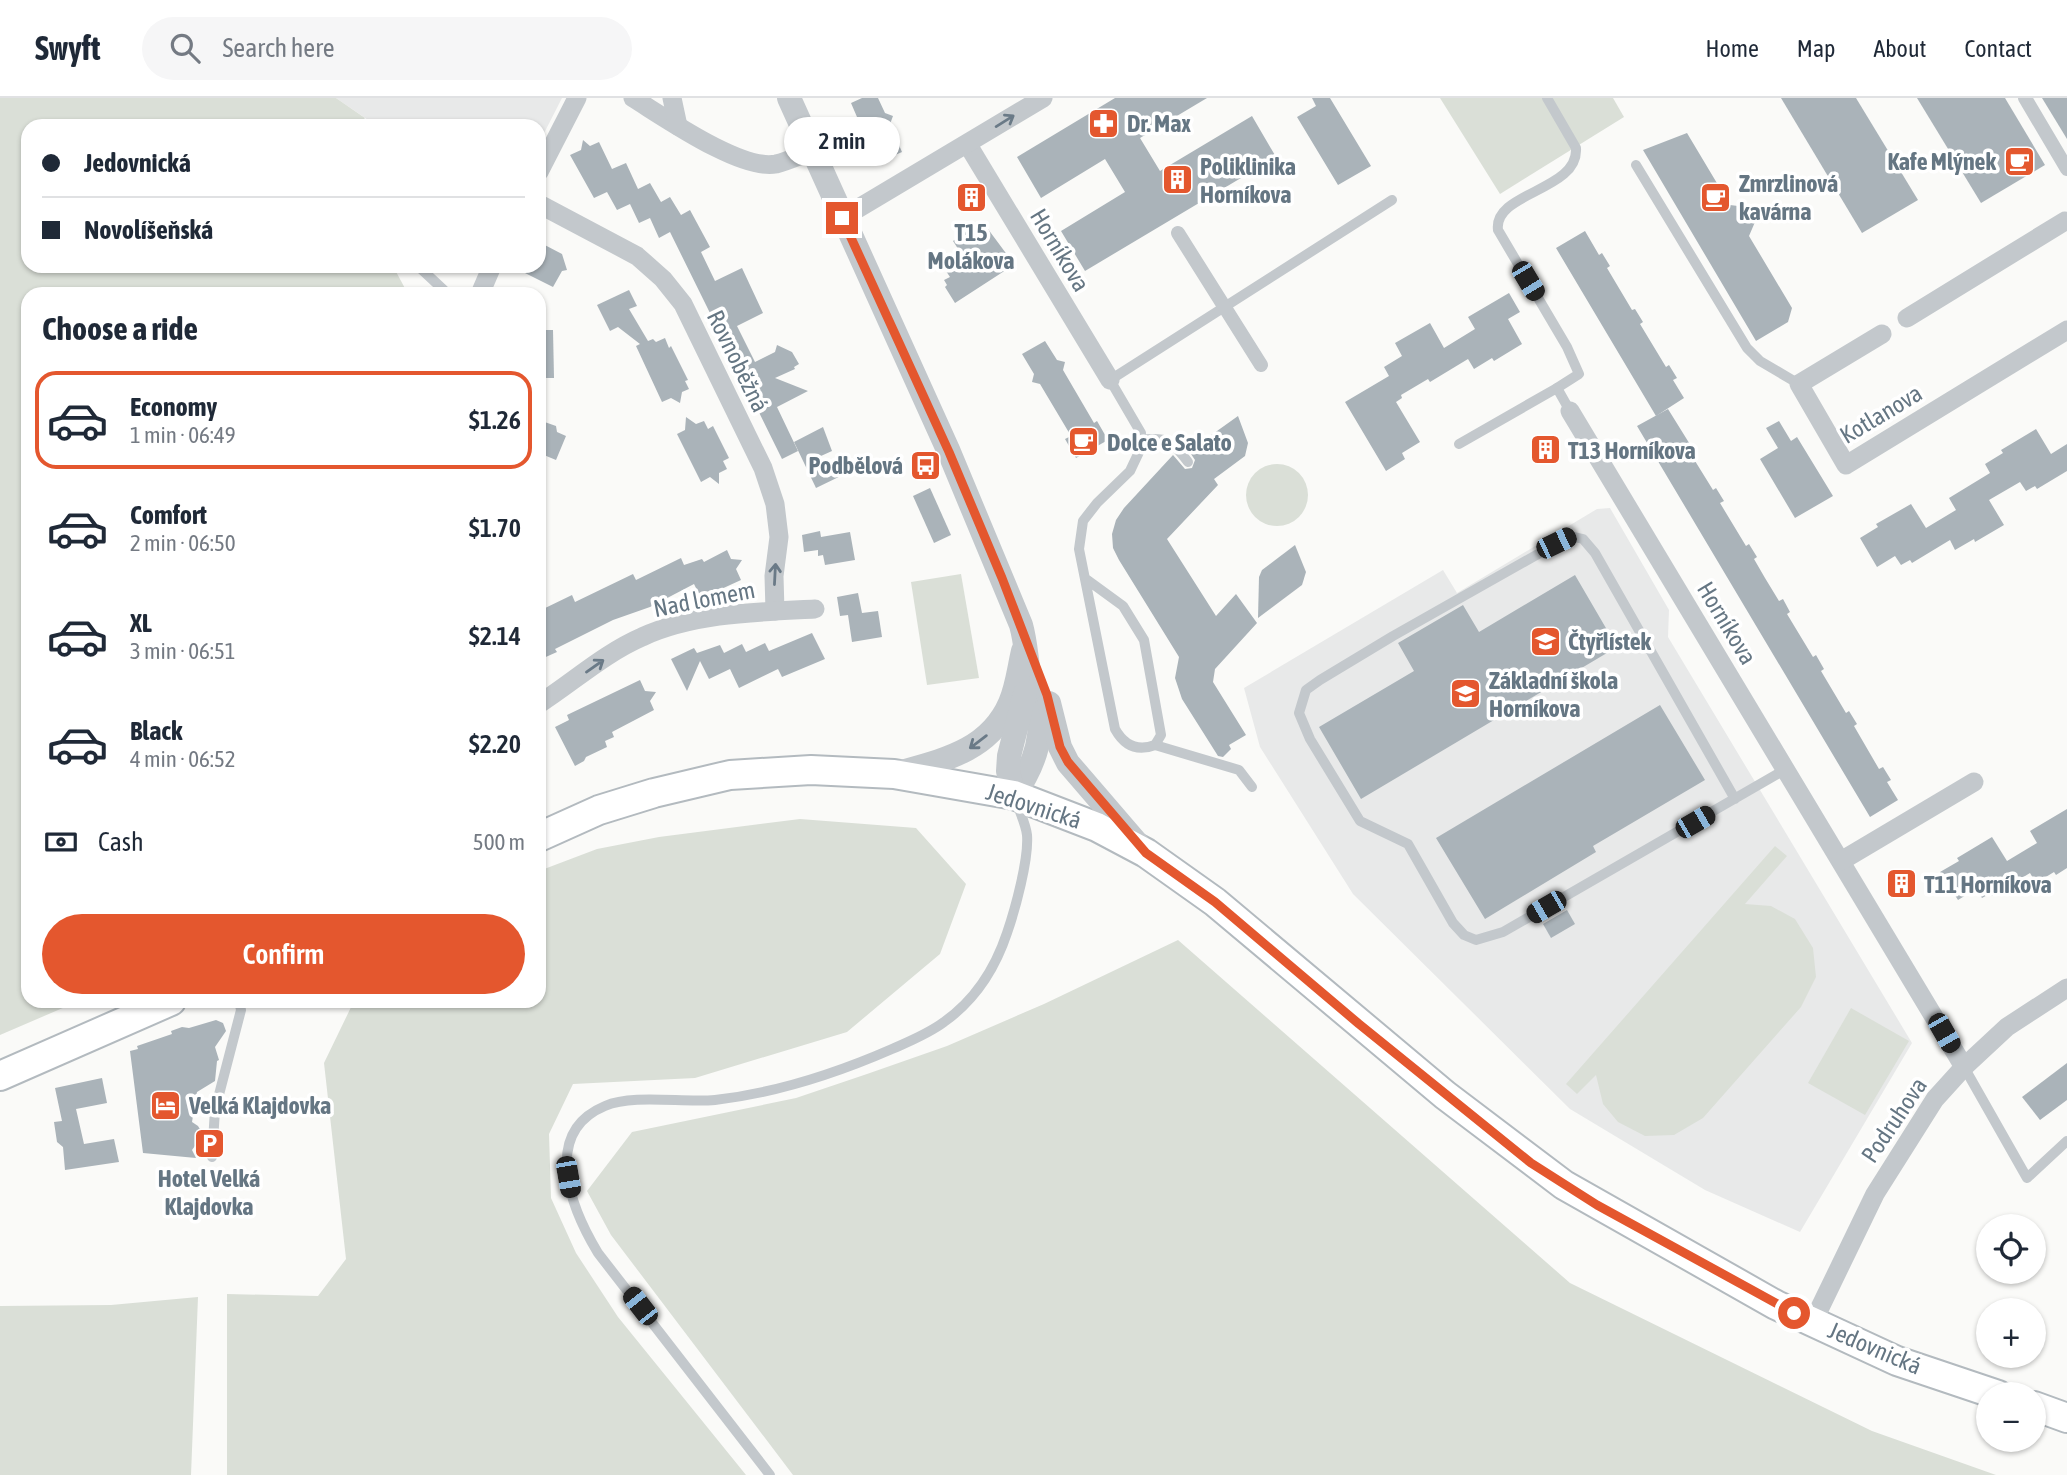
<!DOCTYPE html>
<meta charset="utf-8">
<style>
body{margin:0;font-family:"Asap Condensed",sans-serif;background:#f6f6f7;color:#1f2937;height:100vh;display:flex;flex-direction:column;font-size:26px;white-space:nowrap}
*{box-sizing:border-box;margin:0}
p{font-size:23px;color:#747a83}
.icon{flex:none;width:38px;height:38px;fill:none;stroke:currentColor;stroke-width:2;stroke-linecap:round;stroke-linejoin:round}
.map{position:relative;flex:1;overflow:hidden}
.sheet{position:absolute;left:21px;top:189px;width:525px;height:721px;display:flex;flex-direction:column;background:#fff;border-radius:21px;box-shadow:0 2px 5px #0004}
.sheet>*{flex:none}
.hud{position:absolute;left:21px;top:21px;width:525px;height:154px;border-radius:21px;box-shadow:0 2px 5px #0004;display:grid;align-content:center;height:154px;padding:0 21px;background:#fff}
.buttons{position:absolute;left:1976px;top:1116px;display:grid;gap:14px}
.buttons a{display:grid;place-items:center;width:70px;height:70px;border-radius:50%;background:#fff;box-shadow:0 2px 5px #0004;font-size:35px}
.end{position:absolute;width:32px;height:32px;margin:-16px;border:9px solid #e4572e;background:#fff;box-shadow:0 0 0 4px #fff}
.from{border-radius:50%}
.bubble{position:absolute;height:49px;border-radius:24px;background:#fff;box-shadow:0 2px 5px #0004;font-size:23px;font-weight:600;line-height:49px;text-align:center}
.car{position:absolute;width:21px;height:42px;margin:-21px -10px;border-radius:9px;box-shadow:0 0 5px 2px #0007;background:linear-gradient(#222 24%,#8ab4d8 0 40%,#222 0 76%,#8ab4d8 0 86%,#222 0)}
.hud b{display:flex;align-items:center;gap:24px;height:66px;font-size:26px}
.hud b+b{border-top:2px solid #e0e1e3}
.hud i{width:18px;height:18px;background:#1f2937}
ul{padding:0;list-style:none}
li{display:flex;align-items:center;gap:21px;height:98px;margin:0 14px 10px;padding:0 7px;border:4px solid transparent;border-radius:21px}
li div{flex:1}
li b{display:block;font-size:26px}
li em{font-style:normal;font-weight:600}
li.current{border-color:#e4572e}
li>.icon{width:63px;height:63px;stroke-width:1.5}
h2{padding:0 21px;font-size:32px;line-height:84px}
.pay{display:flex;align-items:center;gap:18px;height:77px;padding:0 21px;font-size:26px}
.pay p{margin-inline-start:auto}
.primary-button{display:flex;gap:14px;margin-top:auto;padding:14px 21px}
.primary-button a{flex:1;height:80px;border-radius:42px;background:#e4572e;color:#fff;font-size:28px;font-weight:600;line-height:80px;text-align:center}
header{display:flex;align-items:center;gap:42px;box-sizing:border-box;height:98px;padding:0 35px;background:#fff;border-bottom:2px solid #e0e1e3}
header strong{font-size:33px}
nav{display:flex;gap:38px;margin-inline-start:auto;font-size:24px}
.search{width:490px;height:63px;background:#f6f6f7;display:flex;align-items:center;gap:18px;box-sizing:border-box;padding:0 24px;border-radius:38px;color:#747a83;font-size:26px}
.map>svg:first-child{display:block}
</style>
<header>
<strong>Swyft</strong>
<div class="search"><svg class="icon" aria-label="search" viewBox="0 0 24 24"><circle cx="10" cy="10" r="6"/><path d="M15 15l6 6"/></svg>Search here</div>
<nav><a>Home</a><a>Map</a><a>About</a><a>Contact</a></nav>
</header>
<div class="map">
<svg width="2067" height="1377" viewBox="0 0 2067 1377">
<rect width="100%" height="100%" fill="#fafaf8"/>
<g fill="#e8e9e9">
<polygon points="336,0 562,0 539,45 539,28 377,28"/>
<polygon points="1610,410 1669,512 1668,539 1912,945 1800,1134 1705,1092 1570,1011 1353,796 1260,649 1244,590 1443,472 1457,495 1597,411"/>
</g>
<g fill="#dadfd7">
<polygon points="0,0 336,0 365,20 357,28 28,28 28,168 393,168 408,196 28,196 28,903 79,903 0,937"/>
<polygon points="1440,0 1613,0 1624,19 1500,96"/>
<circle cx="1277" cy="397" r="31"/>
<polygon points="961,476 979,580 927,587 911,484"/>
<polygon points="800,721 916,730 966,786 940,856 847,934 695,980 573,986 549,1036 551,1100 576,1155 618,1219 746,1377 227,1377 227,1196 318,1198 346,1161 324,965 354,903 539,903 539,773 597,751 659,739"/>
<polygon points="1775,748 1787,758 1745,806 1771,808 1795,821 1813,850 1816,879 1801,909 1703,1020 1674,1037 1645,1038 1618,1024 1603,1006 1596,977 1577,996 1566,986"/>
<polygon points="1178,842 1570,1185 1872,1333 1996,1377 793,1377 611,1137 587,1093 632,1034 796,1000 867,976 947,948 1044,906"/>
<polygon points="1851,910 1909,943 1865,1017 1808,985"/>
<polygon points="198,1199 191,1377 0,1377 0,1208 111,1207"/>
</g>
<g fill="#aab3b9">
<polygon points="862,0 878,0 885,15 893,18 890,26 902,54 877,65 865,37 857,34 860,26 851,5"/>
<polygon points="1115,0 1207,0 1140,40 1160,73 1252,18 1276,59 1085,173 1061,133 1125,94 1105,61 1041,100 1017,59"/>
<polygon points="1312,0 1330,0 1371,68 1338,87 1297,19 1316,8"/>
<polygon points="1781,0 1856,0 1918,102 1862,135"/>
<polygon points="1917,0 2005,0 2045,67 1981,105"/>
<polygon points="2042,0 2067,0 2067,41"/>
<polygon points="1687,35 1730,107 1746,109 1752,115 1755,124 1749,138 1792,210 1788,224 1756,243 1643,52"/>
<polygon points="583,42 590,48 599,44 612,71 626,65 638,91 650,85 661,104 670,99 681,117 690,112 710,149 701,154 715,183 742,170 763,215 737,228 755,264 775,254 777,247 792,254 799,266 794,269 795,271 775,280 808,293 777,309 798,353 782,361 670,134 659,140 650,120 639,125 630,106 617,112 607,94 594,100 570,57 581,52"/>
<polygon points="982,123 1011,162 1009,170 955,205 945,189 947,187 944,182 950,179 944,170 962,157 953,143"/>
<polygon points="1585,133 1599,157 1602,155 1610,168 1607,170 1632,212 1635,211 1643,224 1640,226 1666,269 1669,267 1677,280 1673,282 1684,300 1656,318 1556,150"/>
<polygon points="539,144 562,156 567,172 562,173 553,189 511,168 539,168"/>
<polygon points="629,192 637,208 629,211 648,243 653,241 656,244 665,240 669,250 671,248 688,282 685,283 689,291 682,294 680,305 671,300 662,304 636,248 640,246 618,229 610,233 597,207"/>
<polygon points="1509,195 1520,214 1508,221 1522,246 1494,263 1492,260 1474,271 1468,261 1430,284 1428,281 1401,297 1402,300 1396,304 1420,344 1402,355 1405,361 1386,373 1345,304 1389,278 1384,269 1402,258 1395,245 1430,225 1444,250 1475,231 1468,219"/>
<polygon points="539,232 553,232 554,280 539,280"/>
<polygon points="1045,243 1057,262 1065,264 1063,272 1094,325 1097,323 1108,342 1076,360 1065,341 1071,338 1040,286 1032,284 1034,276 1022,256"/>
<polygon points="1668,311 1691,348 1687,350 1713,392 1716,390 1724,403 1720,405 1746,448 1749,446 1757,459 1754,461 1765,480 1779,503 1783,501 1790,514 1787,516 1813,559 1816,557 1824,571 1821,573 1846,615 1849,613 1857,626 1854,628 1879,671 1883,669 1891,682 1887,684 1898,702 1870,719 1637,328"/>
<polygon points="1238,318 1248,345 1245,358 1214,381 1218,387 1167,441 1216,518 1236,496 1257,525 1215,571 1213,584 1246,637 1229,647 1231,651 1223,659 1218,658 1182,601 1175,580 1179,559 1119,462 1113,450 1112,436 1116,422 1124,410 1173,357 1185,371 1192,370 1195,362 1189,353"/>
<polygon points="686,319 696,326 704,323 708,331 713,328 729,360 723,363 727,371 719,375 719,386 710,379 701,384 677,336 685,332"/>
<polygon points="539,322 556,328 557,334 566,338 556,362 539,355"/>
<polygon points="1779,323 1791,343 1797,339 1833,398 1795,420 1760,361 1778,350 1766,330"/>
<polygon points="823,329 832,353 812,362 849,374 816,390 794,344"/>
<polygon points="2036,331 2051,356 2067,346 2067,373 2037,391 2035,388 2026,393 2020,384 1989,402 2004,427 1975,444 1974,441 1955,452 1950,442 1912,465 1910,462 1901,467 1895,458 1877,469 1860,440 1878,429 1876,426 1911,406 1926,430 1956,412 1949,400 1990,375 1985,366 2003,355 2001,352"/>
<polygon points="930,390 951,437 934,445 913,398"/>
<polygon points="820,433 821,439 850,434 855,462 825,467 823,457 818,458 818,452 804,454 802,437"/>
<polygon points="1295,447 1306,474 1302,487 1258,520 1259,479 1262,472"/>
<polygon points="727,452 731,461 742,462 736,471 741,482 717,493 716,491 700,498 694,486 650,509 613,522 555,551 557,554 539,562 539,513 572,497 575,504 633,476 636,482 681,460 684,467 702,461 704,464"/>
<polygon points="1575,477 1617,549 1361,701 1319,629 1414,573 1398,545 1463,507 1479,534"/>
<polygon points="858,495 862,515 878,513 882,539 852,544 848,517 840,518 837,499"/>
<polygon points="812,535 825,561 782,579 778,571 739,590 730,571 709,581 700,563 687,593 671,561 694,550 697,555 720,547 724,555 742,546 746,554 765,545 769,553"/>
<polygon points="640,582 645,593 656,594 650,603 654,612 612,634 614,639 605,643 607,649 586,659 584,663 575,668 555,629 569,622 567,617"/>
<polygon points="1660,607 1705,682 1593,748 1596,754 1485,821 1436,740"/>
<polygon points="2067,711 2067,770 2056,777 2054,774 2036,785 2030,775 1992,798 1991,795 1982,800 1976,791 1958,802 1940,774 1959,763 1957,760 1992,739 2007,763 2037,745 2030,733"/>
<polygon points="1567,812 1575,826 1551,840 1543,826"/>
<polygon points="216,922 223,925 226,933 215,949 219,962 217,963 215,983 197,994 192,1024 198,1028 201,1033 200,1041 192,1052 196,1060 143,1055 130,953 138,951 137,948 172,936 171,933 182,929 189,930"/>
<polygon points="2067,965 2067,1002 2040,1022 2022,999"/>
<polygon points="102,980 107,1005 76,1011 84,1046 114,1041 119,1064 65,1072 63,1049 57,1044 54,1024 62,1023 55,990"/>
</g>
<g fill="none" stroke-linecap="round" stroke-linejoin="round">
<defs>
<g id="secondary">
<polyline points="539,739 599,712 654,695 730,677 811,672 894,676 1014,697 1097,729 1146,755 1215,804 1445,997 1564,1087 1776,1207 1897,1263 1998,1297"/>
<polyline points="0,978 171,903"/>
<polyline points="2034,1308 2067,1320"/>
</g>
</defs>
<use href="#secondary" stroke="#b3babf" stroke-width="32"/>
<g stroke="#c3c8cc" stroke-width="10">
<path d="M1547,0L1576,50C1579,93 1493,94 1498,132L1567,249L1579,276L1557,290"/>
<polyline points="1636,67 1747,250 1760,263 1799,286"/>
<polyline points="418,168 448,196"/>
<path d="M1140,342C1168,338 1172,343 1188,364"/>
<polyline points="1459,346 1557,290 1570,313"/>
<path d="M1086,481L1123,508L1144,542L1161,637L1155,647C1137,654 1124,647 1115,631L1079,451L1083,423L1097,405L1130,373L1139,354L1141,335L1110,282L1392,102"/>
<polyline points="1155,647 1239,672 1252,689"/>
<polyline points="1735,701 1595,455 1583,441 1570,438 1393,538 1320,582 1306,592 1299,615 1310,641 1360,723 1408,746 1453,825 1464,837 1476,842 1503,834 1786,671"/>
<polyline points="1964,969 2027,1080 2067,1043"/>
<polyline points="212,1059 215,1012 241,912 239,903"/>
<path d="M770,1377L598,1155C572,1112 540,1035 605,1008C633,996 683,1005 715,1002C776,995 837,975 892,951C910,943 928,936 944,924C975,902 995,871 1007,835C1015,812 1029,761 1027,737C1026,726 1019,713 1016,702"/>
</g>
<g stroke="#c3c8cc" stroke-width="14">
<polyline points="2025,0 2067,71"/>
<polyline points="1178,135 1261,267"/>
</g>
<g stroke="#c3c8cc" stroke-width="19">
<path d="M633,0C664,19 741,73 776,66C788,63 801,57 812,53"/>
<polyline points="672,0 678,28"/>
<polyline points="968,47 1110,282"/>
<polyline points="539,74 577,0"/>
<polyline points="539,106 637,158 663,181 683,206 763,370 775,406 779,439 774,478 775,513"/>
<polyline points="842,120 1043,0"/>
<polyline points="480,196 492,168"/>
<polyline points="1907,220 2065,123"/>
<polyline points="1882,236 1799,286 1846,367 2067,232"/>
<polyline points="1570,313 1964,969"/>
<path d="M539,606C573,584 605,555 642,539C694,515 759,514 815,511"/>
<polyline points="1841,763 1974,684"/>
<polyline points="1813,1224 1875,1096 1935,1001 1964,969 2007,929 2067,890"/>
</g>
<g stroke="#c3c8cc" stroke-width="24">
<path d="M789,0L949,354L1021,527C1025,541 1026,555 1028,569C1030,578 1034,586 1036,595C1046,634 1036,665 1014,697"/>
<polyline points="1049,605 1060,649 1068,665 1142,751"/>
<path d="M894,676C940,663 989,654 1010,605C1017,589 1019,570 1023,553"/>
<polyline points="1014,697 1008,673 1009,658 1025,595"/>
</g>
<use href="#secondary" stroke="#fff" stroke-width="28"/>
</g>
<defs><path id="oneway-shaft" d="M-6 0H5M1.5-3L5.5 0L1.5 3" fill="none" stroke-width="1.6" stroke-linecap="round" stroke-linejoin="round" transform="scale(1.75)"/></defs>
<g stroke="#6a7a87">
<use href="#oneway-shaft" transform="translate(1005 23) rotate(-32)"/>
<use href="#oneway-shaft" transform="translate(775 476) rotate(-87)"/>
<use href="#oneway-shaft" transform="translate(595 568) rotate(-35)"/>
<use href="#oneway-shaft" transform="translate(978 644) rotate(143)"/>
</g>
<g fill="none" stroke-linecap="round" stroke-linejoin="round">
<polyline stroke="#e4572e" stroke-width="9" points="842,120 949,354 1002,480 1047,597 1060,649 1068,664 1146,755 1215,804 1359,926 1531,1065 1597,1107 1794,1215"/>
</g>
<defs>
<symbol id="pharmacy-square" viewBox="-11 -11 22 22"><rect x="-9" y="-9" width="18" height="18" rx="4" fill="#e4572e" stroke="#fff"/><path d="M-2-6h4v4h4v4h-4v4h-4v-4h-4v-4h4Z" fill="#fff"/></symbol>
<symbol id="cafe-square" viewBox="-11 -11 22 22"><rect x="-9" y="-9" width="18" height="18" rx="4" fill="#e4572e" stroke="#fff"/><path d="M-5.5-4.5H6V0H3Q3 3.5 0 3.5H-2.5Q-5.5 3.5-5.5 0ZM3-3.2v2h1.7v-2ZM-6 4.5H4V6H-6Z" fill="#fff"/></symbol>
<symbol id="building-square" viewBox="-11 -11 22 22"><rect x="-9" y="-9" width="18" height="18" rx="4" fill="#e4572e" stroke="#fff"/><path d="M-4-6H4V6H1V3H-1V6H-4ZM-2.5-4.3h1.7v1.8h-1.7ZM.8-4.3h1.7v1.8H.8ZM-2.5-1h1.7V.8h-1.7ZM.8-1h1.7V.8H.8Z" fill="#fff"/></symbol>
<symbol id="bus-square" viewBox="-11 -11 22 22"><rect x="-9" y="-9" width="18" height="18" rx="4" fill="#e4572e" stroke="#fff"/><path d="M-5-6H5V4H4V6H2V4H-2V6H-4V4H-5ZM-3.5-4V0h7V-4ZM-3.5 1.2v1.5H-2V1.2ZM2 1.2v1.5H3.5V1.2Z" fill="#fff"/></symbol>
<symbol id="school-square" viewBox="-11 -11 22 22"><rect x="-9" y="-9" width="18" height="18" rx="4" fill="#e4572e" stroke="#fff"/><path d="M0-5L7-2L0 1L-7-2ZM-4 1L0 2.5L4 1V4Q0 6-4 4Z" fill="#fff"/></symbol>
<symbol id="hotel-square" viewBox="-11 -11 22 22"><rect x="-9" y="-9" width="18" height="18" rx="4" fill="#e4572e" stroke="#fff"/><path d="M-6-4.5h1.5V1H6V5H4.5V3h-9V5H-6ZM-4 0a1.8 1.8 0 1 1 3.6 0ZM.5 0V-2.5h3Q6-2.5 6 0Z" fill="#fff"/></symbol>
<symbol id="parking-square" viewBox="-11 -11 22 22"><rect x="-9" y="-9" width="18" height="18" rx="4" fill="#e4572e" stroke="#fff"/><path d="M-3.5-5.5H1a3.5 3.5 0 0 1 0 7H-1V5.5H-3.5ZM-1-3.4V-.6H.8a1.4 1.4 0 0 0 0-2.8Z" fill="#fff"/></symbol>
</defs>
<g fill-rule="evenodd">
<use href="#pharmacy-square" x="1086" y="8" width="35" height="35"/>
<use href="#cafe-square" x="2002" y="46" width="35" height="35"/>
<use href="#building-square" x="1160" y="64" width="35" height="35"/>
<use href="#cafe-square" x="1698" y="82" width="35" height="35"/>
<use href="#building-square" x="954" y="82" width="35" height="35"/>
<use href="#cafe-square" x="1066" y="326" width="35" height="35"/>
<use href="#building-square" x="1528" y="334" width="35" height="35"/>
<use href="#bus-square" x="908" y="350" width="35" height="35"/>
<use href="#school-square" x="1528" y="526" width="35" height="35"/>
<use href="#school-square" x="1448" y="578" width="35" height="35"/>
<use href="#building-square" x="1884" y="768" width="35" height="35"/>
<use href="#hotel-square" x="148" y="990" width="35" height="35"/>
<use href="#parking-square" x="192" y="1028" width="35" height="35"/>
</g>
<g text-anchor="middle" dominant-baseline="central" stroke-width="7" stroke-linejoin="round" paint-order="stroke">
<g font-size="24" font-weight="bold" fill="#657683" stroke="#fff" text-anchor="start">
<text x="1127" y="25">Dr. Max</text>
<text x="1996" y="63" text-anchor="end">Kafe Mlýnek</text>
<text x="1200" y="68">Poliklinika<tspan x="1200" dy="28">Horníkova</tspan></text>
<text x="1739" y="85">Zmrzlinová<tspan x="1739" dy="28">kavárna</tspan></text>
<text x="971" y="134" text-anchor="middle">T15<tspan x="971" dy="28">Molákova</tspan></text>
<text x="1107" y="344">Dolce e Salato</text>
<text x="1568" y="352">T13 Horníkova</text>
<text x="903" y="367" text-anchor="end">Podbělová</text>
<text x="1568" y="543">Čtyřlístek</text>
<text x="1489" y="582">Základní škola<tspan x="1489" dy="28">Horníkova</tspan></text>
<text x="1924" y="786">T11 Horníkova</text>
<text x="189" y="1007">Velká Klajdovka</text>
<text x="209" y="1080" text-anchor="middle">Hotel Velká<tspan x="209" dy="28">Klajdovka</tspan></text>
</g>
<g font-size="24" fill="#657683" stroke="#fff">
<text transform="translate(1060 152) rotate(59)">Horníkova</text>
<text transform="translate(738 263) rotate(64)">Rovnoběžná</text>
<text transform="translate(1881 316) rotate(-31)">Kotlanova</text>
<text transform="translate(704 501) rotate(-11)">Nad lomem</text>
<text transform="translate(1727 525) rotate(59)">Horníkova</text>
<text transform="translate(1034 708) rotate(18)">Jedovnická</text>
<text transform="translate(1894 1022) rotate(-56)">Podruhova</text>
<text transform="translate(1875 1250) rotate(23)">Jedovnická</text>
</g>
</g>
</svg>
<div class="buttons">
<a><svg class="icon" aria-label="locate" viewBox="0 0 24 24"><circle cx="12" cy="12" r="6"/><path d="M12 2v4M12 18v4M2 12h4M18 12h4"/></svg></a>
<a>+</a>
<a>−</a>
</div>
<i class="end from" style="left:1794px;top:1215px"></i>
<i class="end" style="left:842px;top:120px"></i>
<div class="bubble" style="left:784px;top:19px;width:116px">2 min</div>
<i class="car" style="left:1528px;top:183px;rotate:149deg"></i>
<i class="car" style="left:1556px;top:445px;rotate:64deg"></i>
<i class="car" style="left:1695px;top:724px;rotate:60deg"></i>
<i class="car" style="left:1546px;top:809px;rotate:240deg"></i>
<i class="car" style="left:1944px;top:935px;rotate:150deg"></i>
<i class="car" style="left:568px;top:1079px;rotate:170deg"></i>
<i class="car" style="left:640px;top:1208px;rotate:322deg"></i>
<div class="hud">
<b><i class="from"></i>Jedovnická</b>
<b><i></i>Novolíšeňská</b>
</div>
<section class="sheet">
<h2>Choose a ride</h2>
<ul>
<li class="current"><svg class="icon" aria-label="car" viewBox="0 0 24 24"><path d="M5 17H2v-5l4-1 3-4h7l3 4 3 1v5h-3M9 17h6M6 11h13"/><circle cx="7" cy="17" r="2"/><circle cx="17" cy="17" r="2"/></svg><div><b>Economy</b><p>1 min · 06:49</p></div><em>$1.26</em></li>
<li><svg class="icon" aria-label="car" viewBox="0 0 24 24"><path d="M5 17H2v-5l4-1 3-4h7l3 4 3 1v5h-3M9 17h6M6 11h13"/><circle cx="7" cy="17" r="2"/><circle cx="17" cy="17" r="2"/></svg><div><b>Comfort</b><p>2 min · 06:50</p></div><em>$1.70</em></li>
<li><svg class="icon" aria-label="car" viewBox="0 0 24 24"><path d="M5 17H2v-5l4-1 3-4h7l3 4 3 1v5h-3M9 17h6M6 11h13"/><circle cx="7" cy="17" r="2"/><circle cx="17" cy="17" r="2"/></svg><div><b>XL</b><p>3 min · 06:51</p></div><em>$2.14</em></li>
<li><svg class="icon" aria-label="car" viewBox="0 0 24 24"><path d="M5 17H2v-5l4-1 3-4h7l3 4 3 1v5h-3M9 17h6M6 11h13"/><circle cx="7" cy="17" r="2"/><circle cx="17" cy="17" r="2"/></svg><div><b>Black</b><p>4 min · 06:52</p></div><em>$2.20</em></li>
</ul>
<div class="pay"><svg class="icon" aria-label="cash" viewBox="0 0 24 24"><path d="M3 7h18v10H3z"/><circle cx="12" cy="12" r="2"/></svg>Cash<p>500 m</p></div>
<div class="primary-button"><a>Confirm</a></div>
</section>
</div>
